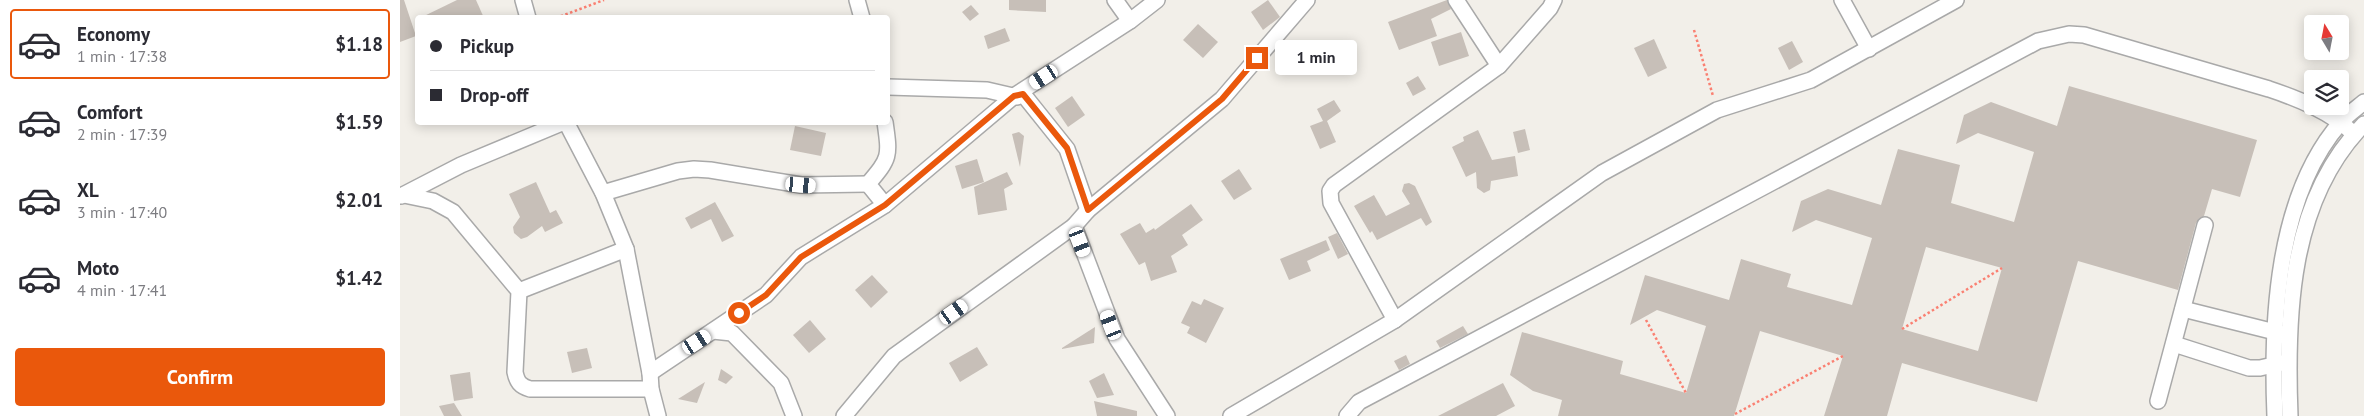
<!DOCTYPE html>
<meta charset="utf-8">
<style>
body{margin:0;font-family:"PT Sans",sans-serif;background:#f7f7f7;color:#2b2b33;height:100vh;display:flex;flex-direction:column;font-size:19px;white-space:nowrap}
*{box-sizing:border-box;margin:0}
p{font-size:16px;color:#7c7c81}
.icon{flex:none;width:28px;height:28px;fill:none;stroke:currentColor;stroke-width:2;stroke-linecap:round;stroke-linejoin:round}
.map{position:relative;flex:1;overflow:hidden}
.sheet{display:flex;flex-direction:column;background:#fff;width:400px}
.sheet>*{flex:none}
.hud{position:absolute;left:15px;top:15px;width:475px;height:110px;border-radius:5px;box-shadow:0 2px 12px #0003;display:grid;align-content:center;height:110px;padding:0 15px;background:#fff}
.needle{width:32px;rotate:350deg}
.buttons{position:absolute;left:1904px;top:15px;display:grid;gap:10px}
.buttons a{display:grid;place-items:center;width:45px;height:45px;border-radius:5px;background:#fff;box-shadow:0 2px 12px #0003;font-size:25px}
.end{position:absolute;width:22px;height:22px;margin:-11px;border:6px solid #ea580c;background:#fff;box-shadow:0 0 0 2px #fff}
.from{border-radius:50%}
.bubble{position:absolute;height:35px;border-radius:5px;background:#fff;box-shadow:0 2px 12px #0003;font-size:16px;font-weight:700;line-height:35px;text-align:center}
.car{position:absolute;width:15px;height:30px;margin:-15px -8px;border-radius:6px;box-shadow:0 0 4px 1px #0007;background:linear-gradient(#fff 24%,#345 0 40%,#fff 0 76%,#345 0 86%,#fff 0)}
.hud b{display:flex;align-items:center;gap:18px;height:48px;font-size:19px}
.hud b+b{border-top:1px solid #e1e1e2}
.hud i{width:12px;height:12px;background:#2b2b33}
ul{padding:9px 0 0;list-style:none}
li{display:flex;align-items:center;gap:15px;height:70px;margin:0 10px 8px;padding:0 5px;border:2px solid transparent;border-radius:5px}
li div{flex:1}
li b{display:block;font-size:19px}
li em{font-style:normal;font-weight:700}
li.on{border-color:#ea580c}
li>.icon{width:45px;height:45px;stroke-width:1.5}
.primary-button{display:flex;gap:10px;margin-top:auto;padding:10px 15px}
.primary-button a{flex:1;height:58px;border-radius:5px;background:#ea580c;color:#fff;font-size:20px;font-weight:700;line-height:58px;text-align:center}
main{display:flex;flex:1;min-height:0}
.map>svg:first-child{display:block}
</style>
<main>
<section class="sheet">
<ul>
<li class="on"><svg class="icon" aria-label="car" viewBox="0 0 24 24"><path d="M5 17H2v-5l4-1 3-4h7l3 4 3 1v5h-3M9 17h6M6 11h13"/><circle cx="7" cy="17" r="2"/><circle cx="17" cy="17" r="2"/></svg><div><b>Economy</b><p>1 min · 17:38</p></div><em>$1.18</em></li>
<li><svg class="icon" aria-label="car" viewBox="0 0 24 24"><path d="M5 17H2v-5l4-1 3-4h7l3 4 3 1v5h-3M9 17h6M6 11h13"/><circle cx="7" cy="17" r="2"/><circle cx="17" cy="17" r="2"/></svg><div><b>Comfort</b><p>2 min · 17:39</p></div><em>$1.59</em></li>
<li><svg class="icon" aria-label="car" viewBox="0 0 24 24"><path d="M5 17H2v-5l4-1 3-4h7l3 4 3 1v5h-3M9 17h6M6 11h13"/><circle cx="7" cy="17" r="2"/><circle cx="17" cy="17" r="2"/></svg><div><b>XL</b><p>3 min · 17:40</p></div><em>$2.01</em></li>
<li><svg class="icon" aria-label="car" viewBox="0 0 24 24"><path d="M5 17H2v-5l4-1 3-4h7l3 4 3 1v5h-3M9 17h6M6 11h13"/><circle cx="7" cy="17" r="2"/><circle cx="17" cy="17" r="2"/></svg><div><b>Moto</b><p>4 min · 17:41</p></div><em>$1.42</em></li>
</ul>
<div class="primary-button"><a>Confirm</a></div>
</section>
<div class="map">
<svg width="1964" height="416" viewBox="0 0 1964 416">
<rect width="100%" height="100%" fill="#f2efe9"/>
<g fill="#c7bfb8" fill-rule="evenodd">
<polygon points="0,0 4,0 16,36 0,42"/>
<polygon points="57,0 76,0 84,18 20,18"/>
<polygon points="609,0 646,0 646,12 609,10"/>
<polygon points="868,0 880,17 863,30 851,12"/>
<polygon points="1047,0 1051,9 1031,19 1037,36 999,50 988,22"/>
<polygon points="571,5 579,14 570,21 562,12"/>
<polygon points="798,24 818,42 803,58 783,40"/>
<polygon points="605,28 610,41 588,49 584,36"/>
<polygon points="1061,32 1069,56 1039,66 1031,42"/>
<polygon points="1254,39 1267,68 1248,77 1234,48"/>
<polygon points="1392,41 1403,62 1389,70 1378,48"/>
<polygon points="1018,76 1026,89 1013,96 1006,83"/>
<path d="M1669,86L1857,140L1840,197L1812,189L1804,216L1796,223L1778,290L1678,261L1637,402L1502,363L1487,416H1424L1443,356L1360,331L1334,416H1158L1162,400L1133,391L1110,375L1122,332L1223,361L1220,374L1286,393L1306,326L1257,310L1230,325L1245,275L1329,300L1341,259L1391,274L1387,287L1452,305L1472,238L1416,220L1392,232L1401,201L1428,189L1481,205L1498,149L1560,165L1551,203L1614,222L1634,152L1578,133L1556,144L1564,115L1591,102L1657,126ZM1526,247L1602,268L1578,351L1502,329Z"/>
<polygon points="672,96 685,115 668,127 655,108"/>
<polygon points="934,100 941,111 927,121 936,142 920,149 910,126 923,121 917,109"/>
<polygon points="395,126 426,133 421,156 390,150"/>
<polygon points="1125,129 1130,150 1118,153 1113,132"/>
<polygon points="1078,130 1092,160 1115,156 1118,176 1091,181 1090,190 1084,193 1077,188 1076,172 1066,177 1052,147 1064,141 1063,137"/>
<polygon points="619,132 624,136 620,167 612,134"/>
<polygon points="577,159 584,182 562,189 555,166"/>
<polygon points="839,169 852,189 834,200 821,181"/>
<polygon points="607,172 613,184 604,189 607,210 578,215 574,187"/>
<polygon points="136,182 150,213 156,210 163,223 145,232 142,226 127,237 121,239 114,233 113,227 120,217 109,194"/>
<polygon points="1009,183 1015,186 1032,222 1026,226 1021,218 977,240 972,231 970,233 954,206 974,195 986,216 1010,204 1002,191 1004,184"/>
<polygon points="315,202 334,236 322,242 311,219 291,229 285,218"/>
<polygon points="791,204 803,220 782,235 788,245 771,256 777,272 751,281 745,262 739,265 720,234 740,223 746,233 754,228 755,230"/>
<polygon points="937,233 948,254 938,259 928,237"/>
<polygon points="926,240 930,250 907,261 911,271 889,280 880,259"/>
<polygon points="472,275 488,292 471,308 455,290"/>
<polygon points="804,299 824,308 806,343 787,333 790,327 781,323 792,301 801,305"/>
<polygon points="410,320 426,339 409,353 393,335"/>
<polygon points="1063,326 1068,334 1040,348 1036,341"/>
<polygon points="695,327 694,343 662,349 662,348"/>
<polygon points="577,347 588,365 560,382 549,363"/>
<polygon points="187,348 192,368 172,373 167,352"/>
<polygon points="1006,355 1010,364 999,370 994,361"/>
<polygon points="321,369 333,377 326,384 318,380"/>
<polygon points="70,372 73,398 54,401 50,375"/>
<polygon points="704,373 714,395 697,398 689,381"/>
<polygon points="305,382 297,403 278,399"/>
<polygon points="1103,383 1115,406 1096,416 1038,416"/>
<polygon points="694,401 737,411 737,416 697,416"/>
<polygon points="54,403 62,416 44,416 39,406"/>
</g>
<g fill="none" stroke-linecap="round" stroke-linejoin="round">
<defs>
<g id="minor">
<polyline points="123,0 128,18"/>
<polyline points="457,0 462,18"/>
<polyline points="715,0 730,21"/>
<polyline points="1056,0 1099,66"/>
<polyline points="1442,0 1469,49"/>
<polyline points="488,87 587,90 617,97 623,94 667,149 688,210"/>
<polyline points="166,122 203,193 226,249 250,373 251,389 258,416"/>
<polyline points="203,193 278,171 294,169 310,170 401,185 468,184"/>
<path d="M4,195L33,201L53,212L119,291L115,372C117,382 120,386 130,389H251"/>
<polyline points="1,196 61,165 164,122"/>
<polyline points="485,205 614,96 730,21 757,0"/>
<polyline points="674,226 717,339 767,416"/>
<polyline points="119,291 226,249"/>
<polyline points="1783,309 1883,334"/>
<polyline points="995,320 931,203 930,191 934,185 1099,66 1150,8 1154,0"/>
<polyline points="313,331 332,333 381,383 394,416"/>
<polyline points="1774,344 1849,368 1860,368 1882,363"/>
<path d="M250,373L366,295L401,257L485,205L468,184C490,158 490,157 485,122"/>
<polyline points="1758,401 1805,225"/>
<polyline points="444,416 494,356 674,226 688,210 822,99 907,0"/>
<polyline points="831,416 995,320 1202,173 1317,110 1411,80 1556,0"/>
<path d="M947,416L959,402L1638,41L1669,34L1684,35L1869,89C1899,99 1931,112 1954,134"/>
<path d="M1875,416C1871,322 1876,196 1941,122C1948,114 1957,108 1964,102"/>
<path d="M1890,416C1886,316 1889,200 1964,124"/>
</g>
</defs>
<use href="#minor" stroke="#a9a9a9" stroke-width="18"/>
<g stroke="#fa8072" stroke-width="2.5" stroke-dasharray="2.5 2.5" stroke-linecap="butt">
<polyline points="156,18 204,0"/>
<polyline points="1294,30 1313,96"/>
<polyline points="1246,320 1286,393"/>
<polyline points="1502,329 1602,268"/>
<polyline points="1335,414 1443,356"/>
</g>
<use href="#minor" stroke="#fff" stroke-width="15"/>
</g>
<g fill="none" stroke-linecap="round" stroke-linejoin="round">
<polyline stroke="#ea580c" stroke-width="6" points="339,313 366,295 401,257 485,205 614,96 623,94 667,148 688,210 822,99 857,58"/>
</g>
</svg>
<div class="buttons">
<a><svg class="needle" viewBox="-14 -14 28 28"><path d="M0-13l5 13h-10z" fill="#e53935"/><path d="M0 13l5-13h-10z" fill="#7c7c81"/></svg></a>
<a><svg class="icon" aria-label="layers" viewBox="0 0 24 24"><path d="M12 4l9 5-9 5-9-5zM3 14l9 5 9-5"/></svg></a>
</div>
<i class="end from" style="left:339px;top:313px"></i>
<i class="end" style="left:857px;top:58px"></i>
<div class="bubble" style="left:875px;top:40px;width:82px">1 min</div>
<i class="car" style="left:644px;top:77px;rotate:237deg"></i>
<i class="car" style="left:401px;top:185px;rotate:95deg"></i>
<i class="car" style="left:680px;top:242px;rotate:159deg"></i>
<i class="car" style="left:554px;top:312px;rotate:55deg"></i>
<i class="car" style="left:711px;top:325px;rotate:339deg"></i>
<i class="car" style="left:297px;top:342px;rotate:57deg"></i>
<div class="hud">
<b><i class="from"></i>Pickup</b>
<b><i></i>Drop-off</b>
</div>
</div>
</main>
